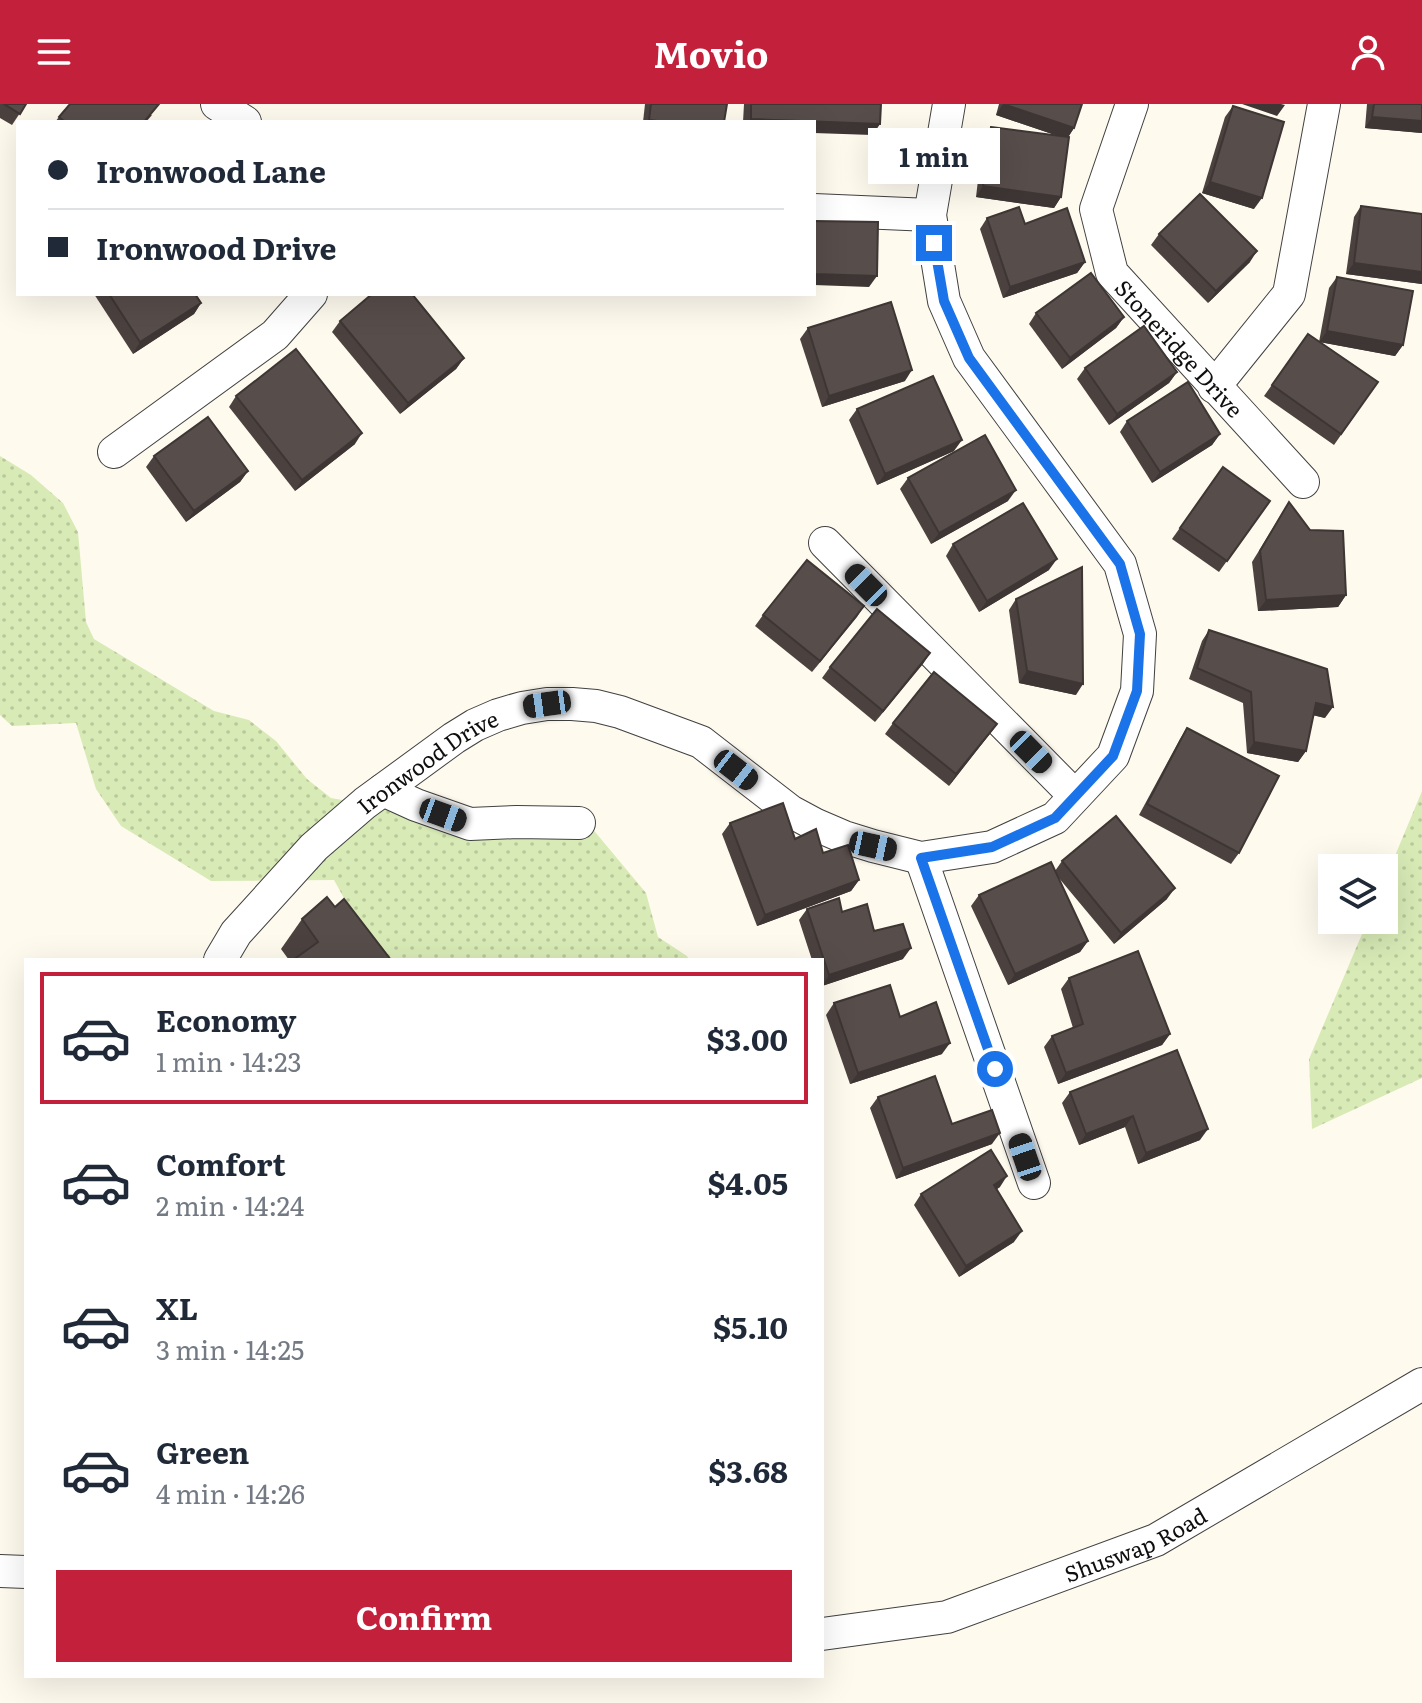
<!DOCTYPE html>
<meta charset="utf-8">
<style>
body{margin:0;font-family:Literata,serif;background:#f2f2f3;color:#1f2937;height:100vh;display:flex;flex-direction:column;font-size:30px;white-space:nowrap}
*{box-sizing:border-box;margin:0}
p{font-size:26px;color:#747a83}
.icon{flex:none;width:44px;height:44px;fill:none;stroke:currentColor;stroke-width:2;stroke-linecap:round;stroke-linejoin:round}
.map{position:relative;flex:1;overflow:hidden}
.sheet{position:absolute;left:24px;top:854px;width:800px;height:720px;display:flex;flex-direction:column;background:#fff;border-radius:0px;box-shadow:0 8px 32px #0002}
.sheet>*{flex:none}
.guide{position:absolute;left:16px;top:16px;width:800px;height:176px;border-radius:0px;box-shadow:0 8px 32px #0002;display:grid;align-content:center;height:176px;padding:0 32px;background:#fff}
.buttons{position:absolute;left:1318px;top:750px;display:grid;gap:16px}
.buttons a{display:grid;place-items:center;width:80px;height:80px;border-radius:0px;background:#fff;box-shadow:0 8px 32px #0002;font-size:40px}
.end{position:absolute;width:36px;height:36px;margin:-18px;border:10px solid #1a73e8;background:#fff;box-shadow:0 0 0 4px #fff}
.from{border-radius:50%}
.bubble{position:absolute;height:56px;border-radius:0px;background:#fff;box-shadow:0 8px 32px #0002;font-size:26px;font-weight:700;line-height:56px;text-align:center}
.car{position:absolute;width:24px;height:48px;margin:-24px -12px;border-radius:10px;box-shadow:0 0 6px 2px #0007;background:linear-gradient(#222 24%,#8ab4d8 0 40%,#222 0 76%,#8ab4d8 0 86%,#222 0)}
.guide b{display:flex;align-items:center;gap:28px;height:76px;font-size:30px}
.guide b+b{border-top:2px solid #e0e1e3}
.guide i{width:20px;height:20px;background:#1f2937}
ul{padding:14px 0 0;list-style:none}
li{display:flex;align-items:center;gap:24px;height:132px;margin:0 16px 12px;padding:0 16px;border:4px solid transparent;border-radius:0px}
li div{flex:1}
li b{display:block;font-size:30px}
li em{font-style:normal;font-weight:700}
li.on{border-color:#c3203b}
li>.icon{width:72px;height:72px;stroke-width:1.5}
.button{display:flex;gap:16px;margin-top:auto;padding:16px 32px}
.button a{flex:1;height:92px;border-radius:0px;background:#c3203b;color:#fff;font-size:32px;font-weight:700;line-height:92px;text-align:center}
header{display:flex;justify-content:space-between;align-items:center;height:104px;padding:0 32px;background:#c3203b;color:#fff;font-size:36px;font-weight:700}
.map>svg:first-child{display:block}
</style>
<header><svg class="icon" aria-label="menu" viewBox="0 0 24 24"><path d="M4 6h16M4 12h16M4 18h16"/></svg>Movio<svg class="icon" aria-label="person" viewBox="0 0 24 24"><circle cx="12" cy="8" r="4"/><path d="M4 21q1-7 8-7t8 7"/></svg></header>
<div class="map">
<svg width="1422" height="1599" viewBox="0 0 1422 1599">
<defs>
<pattern id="green-dots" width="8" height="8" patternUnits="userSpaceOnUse" patternTransform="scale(2)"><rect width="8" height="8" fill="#d8ebb6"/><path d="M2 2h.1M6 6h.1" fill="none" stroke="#b8c89b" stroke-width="1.8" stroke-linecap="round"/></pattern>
</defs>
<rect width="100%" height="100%" fill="#fffaee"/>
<g fill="url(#green-dots)">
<polygon points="0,352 31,371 63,399 78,428 86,518 94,535 214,607 249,616 276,637 307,675 331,694 409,708 591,723 646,789 658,833 687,852 689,856 378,856 334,776 211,777 121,722 96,685 76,619 12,622 0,611"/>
<polygon points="1422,687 1422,974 1312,1025 1309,955 1368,816 1384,816 1384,778"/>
</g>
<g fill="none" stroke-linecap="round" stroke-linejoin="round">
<defs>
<g id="minor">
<polyline points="217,0 245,18"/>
<path id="s1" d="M1132,0L1096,105L1112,169L1303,378"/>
<polyline points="814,106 930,111"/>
<polyline points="1214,283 1289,190 1324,0"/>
<polyline points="114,348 275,231 311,190"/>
<polyline points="825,439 1075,692"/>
<polyline points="383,686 416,701 470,720 517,718 579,719"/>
<polyline points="921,754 1034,1079"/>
<path id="s2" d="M220,856L236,829L314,743L365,699L454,634L475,621L498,611L522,604L547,600H572L596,602L620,608L701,638L790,707L816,721L844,733L873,742L921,754L992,743L1055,714L1113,652L1137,587L1140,530L1120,460L969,254L944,197L930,111L949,0"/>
<polyline points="0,1467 26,1468"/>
<path id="s3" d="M822,1530L947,1513L1156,1436L1422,1280"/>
</g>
</defs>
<use href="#minor" stroke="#414141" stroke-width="34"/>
<use href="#minor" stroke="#fff" stroke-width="32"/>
</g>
<g fill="#4b4240">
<polygon points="0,0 26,0 12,21 0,14"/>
<polygon points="645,0 727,0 724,18 643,18"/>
<polygon points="744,0 881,0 880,20 872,31 814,18 743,18"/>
<polygon points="999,0 1082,0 1074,24 1068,33 1061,93 1054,104 976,93 983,34 991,23 1058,32 996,11"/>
<polygon points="1367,0 1422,0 1422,29 1365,24"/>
<polygon points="1233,2 1254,105 1202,89 1225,13"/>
<polygon points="152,11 146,18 55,18 59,13"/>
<polygon points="1361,102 1422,110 1422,180 1346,170 1354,113"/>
<polygon points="987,114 1025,120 1085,158 1077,169 1003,194 980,125"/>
<polygon points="1159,130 1250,158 1208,199 1151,141"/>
<polygon points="1337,173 1403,241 1395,252 1320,238 1378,278 1334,341 1264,292 1308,230 1319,238 1329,184"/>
<polygon points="94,190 195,190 201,199 194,210 133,250"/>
<polygon points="1036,209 1124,213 1116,224 1062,265 1029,220"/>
<polygon points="340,217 464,254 456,265 400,310 332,228"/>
<polygon points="808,224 905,277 822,303 800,235"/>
<polygon points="1085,264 1177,268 1169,279 1109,321 1077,275"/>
<polygon points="236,292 355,340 295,387 229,303"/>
<polygon points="857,305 954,347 877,381 849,316"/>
<polygon points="1127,317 1220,330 1212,341 1152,379 1120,328"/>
<polygon points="154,352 248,367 240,378 186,418 146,363"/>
<polygon points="1223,363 1270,397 1219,468 1172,435"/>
<polygon points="908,374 1008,397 931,440 900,385"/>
<polygon points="1289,398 1310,426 1346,491 1338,503 1258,507 1252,458"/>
<polygon points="953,440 1049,466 979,508 946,452"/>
<polygon points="1016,495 1076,591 1019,579 1009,506"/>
<polygon points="864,502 812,568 755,522 763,511"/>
<polygon points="1209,526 1325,614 1313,611 1306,647 1298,658 1247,649 1243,599 1189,575 1202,537"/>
<polygon points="930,549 875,618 822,574 830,563"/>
<polygon points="893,619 997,620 949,682 885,630"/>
<polygon points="1187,624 1239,749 1231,760 1139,711 1180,635"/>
<polygon points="730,719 795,735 859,776 851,787 757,822 722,730"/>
<polygon points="1062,757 1167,795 1114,840 1058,773 1088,837 1080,848 1008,881 971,802 979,791 1055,767"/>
<polygon points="335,803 391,856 289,856 281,845 302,815"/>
<polygon points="807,805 842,808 874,827 903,855 822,882 822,856 812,856 799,816"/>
<polygon points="1069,874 1170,930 1162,941 1058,980 1044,943 1052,932 1073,924 1061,885"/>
<polygon points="834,899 900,913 942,950 850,980 826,911"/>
<polygon points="1070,988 1200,1036 1138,1060 1125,1023 1079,1041 1062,999"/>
<polygon points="878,993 952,1020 992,1040 896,1075 870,1004"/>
<polygon points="1000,1083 997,1085 1014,1138 959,1173 914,1101 921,1090"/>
</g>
<g fill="#3d3634">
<polygon points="1003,0 1074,24 1067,35 996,11"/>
<polygon points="1242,0 1281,0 1285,1 1277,12"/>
<polygon points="1372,13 1422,17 1422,29 1365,24"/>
<polygon points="751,15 880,20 872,31 814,29 814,18 749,18"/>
<polygon points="1210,78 1262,94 1254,105 1202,89"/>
<polygon points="983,82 1061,93 1054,104 976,93"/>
<polygon points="1257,147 1250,158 1208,199 1216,187"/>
<polygon points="1085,158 1077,169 1003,194 1010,183"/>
<polygon points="1354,159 1422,168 1422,180 1346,170"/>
<polygon points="814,170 877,172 869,183 814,181"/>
<polygon points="201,199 194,210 133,250 140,238"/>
<polygon points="1124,213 1116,224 1062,265 1070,254"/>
<polygon points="1327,227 1403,241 1395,252 1319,238"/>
<polygon points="464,254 456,265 400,310 408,299"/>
<polygon points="912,266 905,277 822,303 829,292"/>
<polygon points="1177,268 1169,279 1109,321 1117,310"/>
<polygon points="362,329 355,340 295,387 302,376"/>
<polygon points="1220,330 1212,341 1152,379 1160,368"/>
<polygon points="962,336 954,347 877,381 885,370"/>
<polygon points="248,367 240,378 186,418 194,407"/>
<polygon points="1016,386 1008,397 931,440 939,429"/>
<polygon points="1057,455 1049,466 979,508 987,497"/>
<polygon points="1346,491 1338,503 1258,507 1266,496"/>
<polygon points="864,502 857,513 812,568 820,557"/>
<polygon points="930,549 923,560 875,618 883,607"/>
<polygon points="1027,567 1083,580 1076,591 1019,579"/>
<polygon points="1316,599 1333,603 1325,614 1308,610"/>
<polygon points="997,620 989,631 949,682 956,670"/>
<polygon points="1254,638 1306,647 1298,658 1247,649"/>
<polygon points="859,776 851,787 757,822 765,811"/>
<polygon points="1175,784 1167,795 1114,840 1121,829"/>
<polygon points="1088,837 1080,848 1008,881 1015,870"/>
<polygon points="911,844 903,855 822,882 829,871"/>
<polygon points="1170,930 1162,941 1058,980 1066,969"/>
<polygon points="950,939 942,950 850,980 858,969"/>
<polygon points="1133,1012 1125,1023 1079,1041 1086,1030"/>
<polygon points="1208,1025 1200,1036 1138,1060 1146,1049"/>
<polygon points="1000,1029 992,1040 896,1075 903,1064"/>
<polygon points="1007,1072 1000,1083 986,1092 994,1081"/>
<polygon points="1022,1127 1014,1138 959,1173 966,1162"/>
</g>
<g fill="#574d4a" stroke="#3d3634" stroke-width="2">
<polygon points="4,0 26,0 20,10"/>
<polygon points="70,0 159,0 144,18 65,18 59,13"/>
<polygon points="651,0 727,0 724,18 666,18 649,16"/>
<polygon points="751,0 881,0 880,20 751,15"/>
<polygon points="1003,0 1082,0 1074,24"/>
<polygon points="1374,0 1422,0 1422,17 1372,13"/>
<polygon points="1233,2 1284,18 1262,94 1210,78"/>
<polygon points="991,23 1069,33 1061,93 983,82"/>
<polygon points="1200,90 1257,147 1216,187 1159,130"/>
<polygon points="1361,102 1422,110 1422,168 1354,159"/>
<polygon points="1019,103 1025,120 1067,104 1085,158 1010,183 987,114"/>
<polygon points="814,117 878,118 877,172 814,170"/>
<polygon points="1091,169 1124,213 1070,254 1036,209"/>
<polygon points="1337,173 1413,187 1403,241 1327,227"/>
<polygon points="109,190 195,190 201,199 140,238"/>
<polygon points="372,190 412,190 464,254 408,299 340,217"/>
<polygon points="891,198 912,266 829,292 808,224"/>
<polygon points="1144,222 1177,268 1117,310 1085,264"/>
<polygon points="1308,230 1378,278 1341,330 1272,281"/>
<polygon points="296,245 362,329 302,376 236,292"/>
<polygon points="933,272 962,336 885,370 857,305"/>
<polygon points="1188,278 1220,330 1160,368 1127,317"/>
<polygon points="208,313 248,367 194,407 154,352"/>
<polygon points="985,331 1016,386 939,429 908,374"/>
<polygon points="1223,363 1270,397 1227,457 1180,424"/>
<polygon points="1289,398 1310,426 1343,427 1346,491 1266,496 1260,447"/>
<polygon points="1023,399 1057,455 987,497 953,440"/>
<polygon points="807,456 864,502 820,557 763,511"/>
<polygon points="1082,463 1083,580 1027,567 1016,495"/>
<polygon points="877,505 930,549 883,607 830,563"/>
<polygon points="1209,526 1327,565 1333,603 1316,599 1306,647 1254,638 1251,588 1197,564"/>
<polygon points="934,568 997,620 956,670 893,619"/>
<polygon points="1187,624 1279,672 1239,749 1147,700"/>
<polygon points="783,699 795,735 816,725 823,749 848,741 859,776 765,811 730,719"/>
<polygon points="1116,712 1175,784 1121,829 1062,757"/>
<polygon points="1051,758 1088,837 1015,870 979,791"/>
<polygon points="327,793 335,803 344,795 391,856 293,856 318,838 302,815"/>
<polygon points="839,794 842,808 867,800 874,827 903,820 911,844 829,871 807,805"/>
<polygon points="1138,847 1170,930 1066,969 1052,932 1083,920 1069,874"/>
<polygon points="890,881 900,913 936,898 950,939 858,969 834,899"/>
<polygon points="1177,946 1208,1025 1146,1049 1133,1012 1086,1030 1070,988"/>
<polygon points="935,972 952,1020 992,1006 1000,1029 903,1064 878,993"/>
<polygon points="991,1046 1007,1072 994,1081 1022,1127 966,1162 921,1090"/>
</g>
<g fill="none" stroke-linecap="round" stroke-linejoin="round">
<polyline stroke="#1a73e8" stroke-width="10" points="934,139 944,197 969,254 1120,460 1140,530 1137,587 1113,652 1055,714 992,743 921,754 995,965"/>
</g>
<g text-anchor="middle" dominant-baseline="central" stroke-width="8" stroke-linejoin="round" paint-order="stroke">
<g font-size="22" fill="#0e0e0e" stroke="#fff">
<text stroke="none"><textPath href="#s1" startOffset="278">Stoneridge Drive</textPath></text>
<text stroke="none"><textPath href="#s2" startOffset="290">Ironwood Drive</textPath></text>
<text stroke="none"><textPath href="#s3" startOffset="328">Shuswap Road</textPath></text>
</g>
</g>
</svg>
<div class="buttons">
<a><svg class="icon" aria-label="layers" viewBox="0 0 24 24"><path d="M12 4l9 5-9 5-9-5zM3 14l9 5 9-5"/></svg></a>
</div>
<i class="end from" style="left:995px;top:965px"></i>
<i class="end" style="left:934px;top:139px"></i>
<div class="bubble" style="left:868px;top:24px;width:132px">1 min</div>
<i class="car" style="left:866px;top:481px;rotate:315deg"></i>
<i class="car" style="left:547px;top:600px;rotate:262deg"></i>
<i class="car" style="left:1031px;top:648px;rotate:135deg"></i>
<i class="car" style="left:736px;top:666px;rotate:128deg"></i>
<i class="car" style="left:443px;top:711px;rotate:110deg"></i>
<i class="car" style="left:873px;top:742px;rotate:102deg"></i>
<i class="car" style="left:1025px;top:1053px;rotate:341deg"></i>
<div class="guide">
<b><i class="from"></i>Ironwood Lane</b>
<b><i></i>Ironwood Drive</b>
</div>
<section class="sheet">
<ul>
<li class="on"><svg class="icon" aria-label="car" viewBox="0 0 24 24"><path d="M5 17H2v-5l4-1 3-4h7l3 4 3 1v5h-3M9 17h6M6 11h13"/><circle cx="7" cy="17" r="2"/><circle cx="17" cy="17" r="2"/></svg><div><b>Economy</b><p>1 min · 14:23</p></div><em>$3.00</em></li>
<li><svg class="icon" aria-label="car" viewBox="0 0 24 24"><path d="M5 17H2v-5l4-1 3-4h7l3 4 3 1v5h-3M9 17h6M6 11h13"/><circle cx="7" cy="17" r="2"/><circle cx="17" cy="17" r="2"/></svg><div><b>Comfort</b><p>2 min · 14:24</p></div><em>$4.05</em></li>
<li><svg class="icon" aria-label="car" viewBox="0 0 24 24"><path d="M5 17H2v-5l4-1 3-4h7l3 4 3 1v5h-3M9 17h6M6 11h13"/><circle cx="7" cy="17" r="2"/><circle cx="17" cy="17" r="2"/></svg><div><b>XL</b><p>3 min · 14:25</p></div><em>$5.10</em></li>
<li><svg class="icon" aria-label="car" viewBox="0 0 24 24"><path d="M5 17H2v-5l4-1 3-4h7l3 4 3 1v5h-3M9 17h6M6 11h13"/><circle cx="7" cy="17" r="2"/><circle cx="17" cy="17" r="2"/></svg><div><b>Green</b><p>4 min · 14:26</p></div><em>$3.68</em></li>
</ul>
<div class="button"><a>Confirm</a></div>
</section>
</div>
